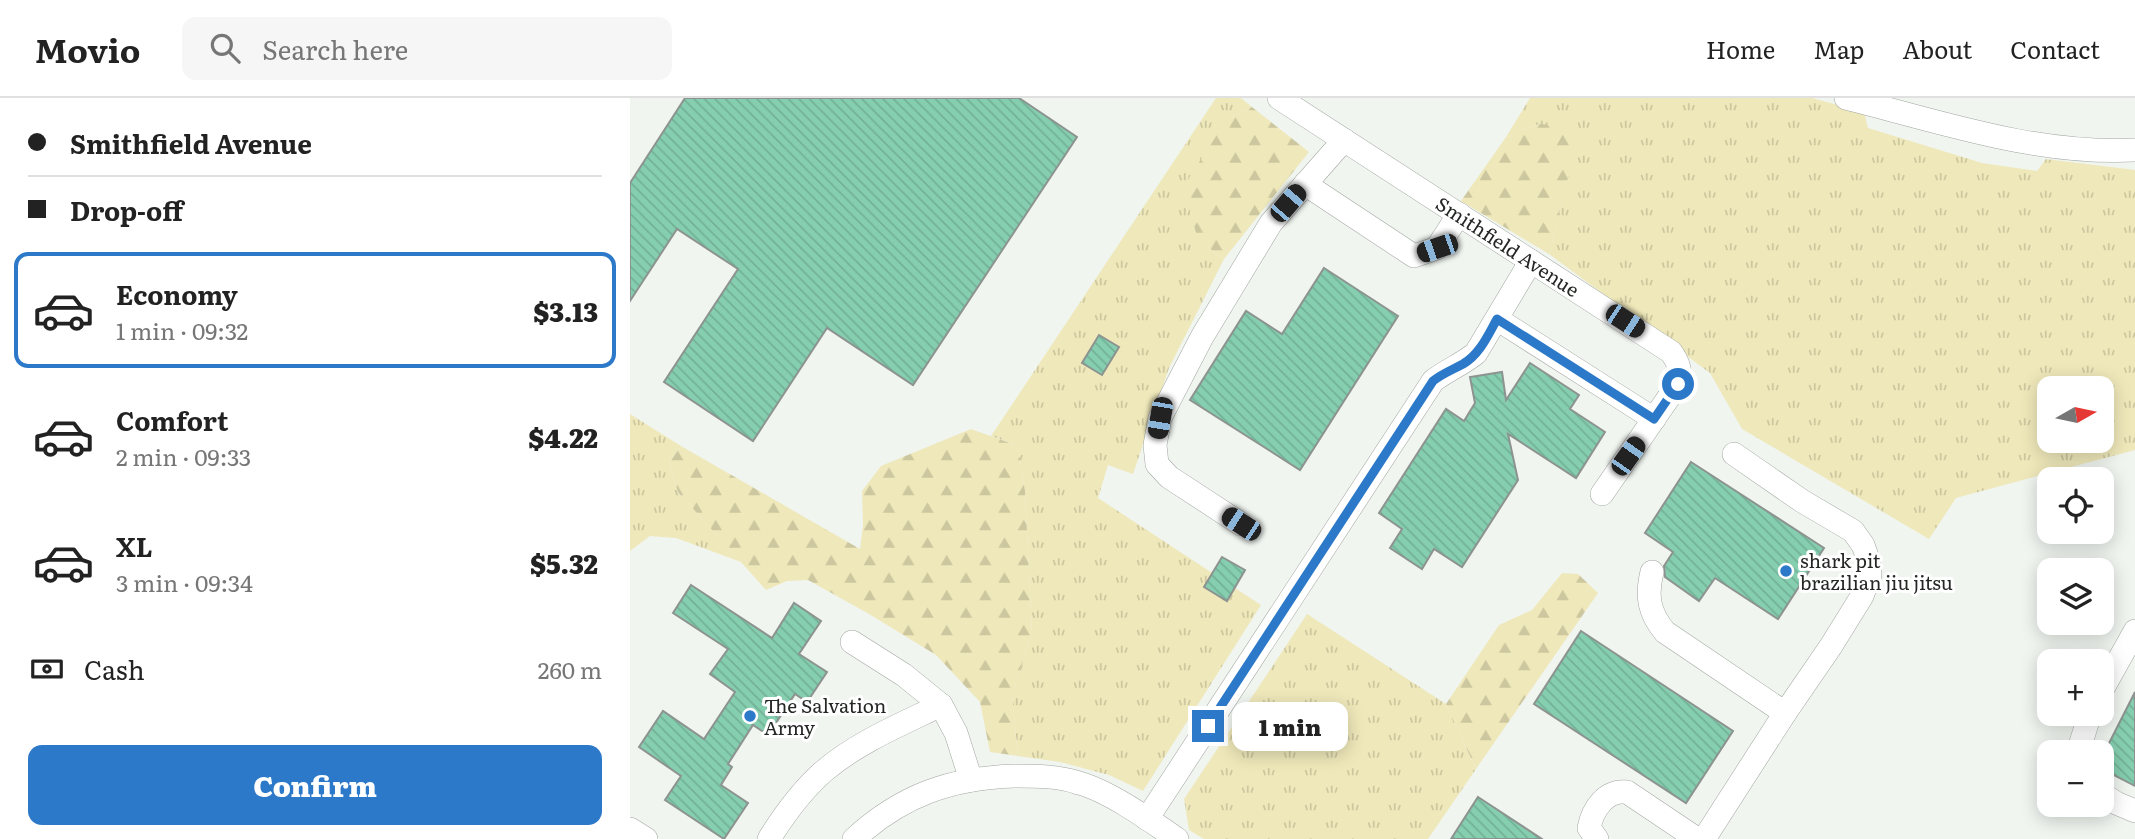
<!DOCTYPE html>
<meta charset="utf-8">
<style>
body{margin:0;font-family:Literata,serif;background:#f6f6f6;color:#222;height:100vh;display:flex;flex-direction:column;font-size:26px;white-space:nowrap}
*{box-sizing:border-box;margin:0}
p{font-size:23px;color:#767676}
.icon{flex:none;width:38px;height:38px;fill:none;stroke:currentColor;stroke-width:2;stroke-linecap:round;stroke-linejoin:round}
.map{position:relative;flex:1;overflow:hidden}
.sheet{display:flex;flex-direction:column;background:#fff;width:630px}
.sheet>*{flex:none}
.banner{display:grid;align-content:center;height:154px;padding:0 28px;background:#fff}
.needle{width:46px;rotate:81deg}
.buttons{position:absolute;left:1407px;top:278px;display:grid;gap:14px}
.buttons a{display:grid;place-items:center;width:77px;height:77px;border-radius:14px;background:#fff;box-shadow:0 4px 18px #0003;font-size:35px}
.end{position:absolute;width:32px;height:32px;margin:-16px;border:9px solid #2d79c9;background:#fff;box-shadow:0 0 0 4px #fff}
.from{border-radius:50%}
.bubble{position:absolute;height:49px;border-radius:14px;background:#fff;box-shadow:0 4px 18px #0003;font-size:23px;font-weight:800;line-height:49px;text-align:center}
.car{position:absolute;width:21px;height:42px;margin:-21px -10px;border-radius:9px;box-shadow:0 0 5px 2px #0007;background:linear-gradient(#222 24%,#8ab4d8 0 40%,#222 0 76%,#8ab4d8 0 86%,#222 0)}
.banner b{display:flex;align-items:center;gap:24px;height:66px;font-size:26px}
.banner b+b{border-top:2px solid #e0e0e0}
.banner i{width:18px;height:18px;background:#222}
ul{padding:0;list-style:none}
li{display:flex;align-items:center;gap:21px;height:116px;margin:0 14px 10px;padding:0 14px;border:4px solid transparent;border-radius:14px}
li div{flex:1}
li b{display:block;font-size:26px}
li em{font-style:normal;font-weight:800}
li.on{border-color:#2d79c9}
li>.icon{width:63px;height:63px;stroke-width:1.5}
.pay{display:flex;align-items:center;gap:18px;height:77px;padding:0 28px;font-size:26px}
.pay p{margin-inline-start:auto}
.cta{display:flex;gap:14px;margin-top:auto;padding:14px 28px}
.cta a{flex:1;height:80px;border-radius:14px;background:#2d79c9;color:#fff;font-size:28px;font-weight:800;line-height:80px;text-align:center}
header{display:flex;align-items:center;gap:42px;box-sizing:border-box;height:98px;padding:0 35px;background:#fff;border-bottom:2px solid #e0e0e0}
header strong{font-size:33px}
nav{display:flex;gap:38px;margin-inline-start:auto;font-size:24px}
.search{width:490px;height:63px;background:#f6f6f6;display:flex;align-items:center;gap:18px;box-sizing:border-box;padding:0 24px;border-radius:14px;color:#767676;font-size:26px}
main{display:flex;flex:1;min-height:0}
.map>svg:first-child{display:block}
</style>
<header>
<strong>Movio</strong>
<div class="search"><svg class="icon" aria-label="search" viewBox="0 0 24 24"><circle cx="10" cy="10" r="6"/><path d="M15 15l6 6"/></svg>Search here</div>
<nav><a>Home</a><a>Map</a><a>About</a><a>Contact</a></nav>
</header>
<main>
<section class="sheet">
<div class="banner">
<b><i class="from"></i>Smithfield Avenue</b>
<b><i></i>Drop-off</b>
</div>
<ul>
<li class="on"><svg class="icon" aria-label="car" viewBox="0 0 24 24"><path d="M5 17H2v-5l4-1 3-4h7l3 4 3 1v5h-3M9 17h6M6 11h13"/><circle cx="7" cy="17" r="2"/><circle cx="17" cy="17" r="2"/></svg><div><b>Economy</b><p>1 min · 09:32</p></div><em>$3.13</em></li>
<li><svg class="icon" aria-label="car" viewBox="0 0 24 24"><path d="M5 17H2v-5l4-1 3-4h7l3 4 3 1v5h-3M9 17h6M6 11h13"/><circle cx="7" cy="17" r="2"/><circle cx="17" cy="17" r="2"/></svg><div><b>Comfort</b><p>2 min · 09:33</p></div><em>$4.22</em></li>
<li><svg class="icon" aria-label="car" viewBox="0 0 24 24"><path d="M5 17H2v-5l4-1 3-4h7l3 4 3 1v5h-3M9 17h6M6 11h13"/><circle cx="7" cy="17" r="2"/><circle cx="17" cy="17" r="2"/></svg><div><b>XL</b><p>3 min · 09:34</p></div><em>$5.32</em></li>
</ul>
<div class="pay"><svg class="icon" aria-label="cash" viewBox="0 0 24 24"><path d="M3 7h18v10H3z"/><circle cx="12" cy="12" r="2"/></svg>Cash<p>260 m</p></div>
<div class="cta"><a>Confirm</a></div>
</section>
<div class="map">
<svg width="1505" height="741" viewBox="0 0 1505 741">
<defs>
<pattern id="grass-tufts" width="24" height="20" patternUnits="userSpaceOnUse" patternTransform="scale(1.75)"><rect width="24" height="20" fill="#efe8ba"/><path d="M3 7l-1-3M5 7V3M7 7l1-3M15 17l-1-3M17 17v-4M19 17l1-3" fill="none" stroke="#cdc7a0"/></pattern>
<pattern id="forest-firs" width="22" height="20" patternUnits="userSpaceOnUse" patternTransform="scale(1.75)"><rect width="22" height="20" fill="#efe8ba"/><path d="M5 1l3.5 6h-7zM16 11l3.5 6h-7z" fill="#cdc7a0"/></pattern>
<pattern id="building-back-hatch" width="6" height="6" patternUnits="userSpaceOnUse" patternTransform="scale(1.75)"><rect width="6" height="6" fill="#85ceaf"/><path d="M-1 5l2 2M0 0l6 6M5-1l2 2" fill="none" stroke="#73b196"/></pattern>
</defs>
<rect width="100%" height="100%" fill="#f0f5f0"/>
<g fill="url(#grass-tufts)" fill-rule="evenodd">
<polygon points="586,0 611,0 622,9 597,21 568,142 594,161 539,270 503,376 478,367 468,400 631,507 513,693 479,677 430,664 388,658 382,598 402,535 395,393 388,348 361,338"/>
<path d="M900,0H1182L1234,14L1238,30L1352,65L1407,73L1416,61L1505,72V352L1326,400L1299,441L1112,331L1080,275L919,156L946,46L909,26L876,39ZM1419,290H1472V343H1419Z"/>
<polygon points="0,316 51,348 39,365 48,394 111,464 46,440 20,438 0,453"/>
<polygon points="677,516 816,606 846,671 798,741 574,741 559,732 554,701"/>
</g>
<g fill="url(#forest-firs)">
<polygon points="622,9 679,54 594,161 568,142 560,113 557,83 597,21"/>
<polygon points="909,26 938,28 946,47 919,156 831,103 876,39"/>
<polygon points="341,331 388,348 395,393 402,535 382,598 388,658 360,654 350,604 306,557 239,516 178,482 157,483 136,492 48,394 39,365 51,348 230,451 233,427 232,393 251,368"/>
<polygon points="932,475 948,476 968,495 846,671 816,606 869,527 902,512"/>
</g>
<g fill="url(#building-back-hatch)" stroke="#8c9390" stroke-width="2">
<polygon points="55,0 389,0 447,39 283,287 197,230 123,343 34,284 108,171 47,131 0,203 0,85"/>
<polygon points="694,170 768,218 670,372 560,302 616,213 652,236"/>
<polygon points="469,237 489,249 472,277 452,265"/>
<polygon points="900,265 949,297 940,311 975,334 946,380 878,336 888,382 832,469 804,451 792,471 760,450 772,431 749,415 816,311 834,323 845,305 840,279 872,274 876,302"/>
<polygon points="1061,364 1194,450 1148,521 1085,480 1069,503 1035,479 1034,468 1043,454 1015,435"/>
<polygon points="592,459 615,472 597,503 574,489"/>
<polygon points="61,487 142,540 164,505 191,523 169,556 197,574 177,604 165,596 138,637 123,627 98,666 102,669 91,687 118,705 94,741 35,702 51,678 9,649 33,613 74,641 105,594 80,576 98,551 43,515"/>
<polygon points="951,533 1103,633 1056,705 904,606"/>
<polygon points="1505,594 1505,688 1472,671 1472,659"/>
<polygon points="848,699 912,741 821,741"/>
</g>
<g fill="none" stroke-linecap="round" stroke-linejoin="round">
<defs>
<g id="minor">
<path d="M649,0L1041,254C1049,265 1051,272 1048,286L972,396"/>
<path d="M1216,0C1311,24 1406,57 1505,52"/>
<polyline points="675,86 784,158 807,150 829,116"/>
<polyline points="867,221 1024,321"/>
<polyline points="611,426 539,379 527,366 525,347 530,320 572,239 641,125 714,42"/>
<path d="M1022,474C1016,498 1019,515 1035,534L1155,615"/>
<polyline points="222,544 274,577 311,607"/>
<polyline points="1472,592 1505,533"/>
<polyline points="1448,654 1460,616"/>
<polyline points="1472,696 1486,705 1505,713"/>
<path d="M517,721L803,283C817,272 833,266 846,255L901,163"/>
<polyline points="0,731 16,741"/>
<path d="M139,741C154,717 172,692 194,673C228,644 272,626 311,607L326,635L341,682"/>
<path d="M224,741C272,697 321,680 385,678C407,678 428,678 449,685C479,693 521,723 547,741"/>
<path d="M967,741L959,730C963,710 976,692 997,694L1067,741"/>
<polyline points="1074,741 1155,615 1201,548 1232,498 1240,477 1238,461 1233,447 1223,433 1172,403 1104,356"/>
</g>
</defs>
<use href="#minor" stroke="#a1a6a1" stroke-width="24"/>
<use href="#minor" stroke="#fff" stroke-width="23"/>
</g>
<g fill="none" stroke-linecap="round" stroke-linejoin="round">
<path stroke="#2d79c9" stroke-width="9" d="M578,628L803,283C813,275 822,272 833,266C850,256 858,237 867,221L1024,321L1048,286"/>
</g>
<g fill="#2d79c9" stroke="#fff" stroke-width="2.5">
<circle cx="1156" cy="473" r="7"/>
<circle cx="120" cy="618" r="7"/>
</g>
<g text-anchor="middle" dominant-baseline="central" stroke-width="6" stroke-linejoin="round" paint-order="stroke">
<g font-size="19" fill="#252725" stroke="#fff">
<text transform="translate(878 148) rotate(33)">Smithfield Avenue</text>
</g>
<g font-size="19" fill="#252725" stroke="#fff" text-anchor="start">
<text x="1170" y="462">shark pit<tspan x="1170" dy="22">brazilian jiu jitsu</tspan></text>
<text x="134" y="607">The Salvation<tspan x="134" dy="22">Army</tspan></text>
</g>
</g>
</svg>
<div class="buttons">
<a><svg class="needle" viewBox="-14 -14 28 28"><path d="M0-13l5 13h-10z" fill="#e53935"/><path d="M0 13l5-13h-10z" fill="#767676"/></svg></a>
<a><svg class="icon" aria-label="locate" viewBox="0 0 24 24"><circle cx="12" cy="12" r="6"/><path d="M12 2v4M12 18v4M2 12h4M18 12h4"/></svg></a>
<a><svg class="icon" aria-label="layers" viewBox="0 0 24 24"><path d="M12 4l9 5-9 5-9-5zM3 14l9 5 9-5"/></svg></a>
<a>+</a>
<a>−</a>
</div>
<i class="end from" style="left:1048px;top:286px"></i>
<i class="end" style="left:578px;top:628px"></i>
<div class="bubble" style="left:602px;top:604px;width:116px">1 min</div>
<i class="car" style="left:658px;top:105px;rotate:41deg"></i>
<i class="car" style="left:807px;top:150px;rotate:251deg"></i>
<i class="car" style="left:995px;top:223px;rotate:123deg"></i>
<i class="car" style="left:530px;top:320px;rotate:190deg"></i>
<i class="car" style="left:998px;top:358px;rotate:35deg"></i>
<i class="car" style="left:611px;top:426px;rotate:303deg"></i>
</div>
</main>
